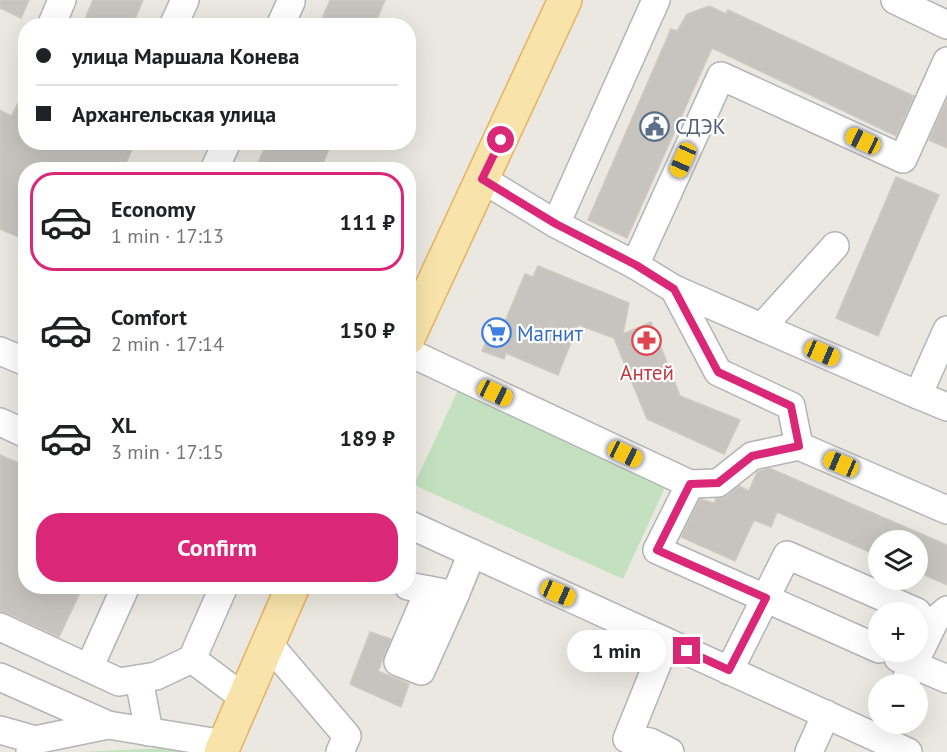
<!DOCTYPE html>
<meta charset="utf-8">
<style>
body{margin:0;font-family:"PT Sans",sans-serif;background:#f2f2f2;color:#202124;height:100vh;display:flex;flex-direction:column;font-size:22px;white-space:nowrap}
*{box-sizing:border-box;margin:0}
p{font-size:20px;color:#757577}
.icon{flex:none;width:33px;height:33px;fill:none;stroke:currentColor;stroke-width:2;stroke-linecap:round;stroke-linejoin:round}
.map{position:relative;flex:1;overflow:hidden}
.sheet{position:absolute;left:18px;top:162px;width:398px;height:432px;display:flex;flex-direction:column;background:#fff;border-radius:24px;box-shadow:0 6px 24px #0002}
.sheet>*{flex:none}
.guide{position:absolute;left:18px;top:18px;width:398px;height:132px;border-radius:24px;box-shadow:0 6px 24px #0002;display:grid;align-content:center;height:132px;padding:0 18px;background:#fff}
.fabs{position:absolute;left:868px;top:530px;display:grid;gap:12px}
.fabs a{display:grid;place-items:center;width:60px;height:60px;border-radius:50%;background:#fff;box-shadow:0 6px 24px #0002;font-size:30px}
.end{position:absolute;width:27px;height:27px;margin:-14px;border:8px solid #db2777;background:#fff;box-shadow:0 0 0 3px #fff}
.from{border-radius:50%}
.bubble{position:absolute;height:42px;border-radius:21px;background:#fff;box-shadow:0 6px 24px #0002;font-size:20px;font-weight:800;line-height:42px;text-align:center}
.car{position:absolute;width:18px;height:36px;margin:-18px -9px;border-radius:8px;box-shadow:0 0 4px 2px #0007;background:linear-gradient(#f5c518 24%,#345 0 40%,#f5c518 0 76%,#345 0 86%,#f5c518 0)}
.guide b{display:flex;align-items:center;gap:21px;height:57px;font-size:22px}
.guide b+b{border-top:2px solid #e0e0e0}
.guide i{width:15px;height:15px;background:#202124}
ul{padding:10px 0 0;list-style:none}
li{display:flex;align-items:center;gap:18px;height:99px;margin:0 12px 9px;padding:0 6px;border:3px solid transparent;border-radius:24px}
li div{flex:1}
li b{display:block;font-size:22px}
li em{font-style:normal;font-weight:800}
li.on{border-color:#db2777}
li>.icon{width:54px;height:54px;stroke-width:1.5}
.button{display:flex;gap:12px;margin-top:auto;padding:12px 18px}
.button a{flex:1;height:69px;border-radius:24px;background:#db2777;color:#fff;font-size:24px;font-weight:800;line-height:69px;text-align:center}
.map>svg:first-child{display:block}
</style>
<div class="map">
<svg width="947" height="752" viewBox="0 0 947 752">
<rect width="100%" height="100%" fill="#ebe8e1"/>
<g fill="#c3e1bf">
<polygon points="460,386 668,481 623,579 414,485"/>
<polygon points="169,748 183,752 78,752"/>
</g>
<g fill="#c7c3be" stroke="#cfc9c0" stroke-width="1.5">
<polygon points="0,0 29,0 21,18 0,8"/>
<polygon points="93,0 143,0 132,26 82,26"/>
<polygon points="330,0 385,0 374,26 319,26"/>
<polygon points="709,6 726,14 728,10 914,96 896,136 712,48 627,238 588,220 671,29 677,31 687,14"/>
<polygon points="26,89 26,142 123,142 133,147 123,170 26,170 26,240 0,229 0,110 11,116"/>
<polygon points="947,99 947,148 929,140"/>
<polygon points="267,142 332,142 320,170 307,165 305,170 255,170"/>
<polygon points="896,177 939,195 878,336 836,318"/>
<polygon points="538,266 629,303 623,334 651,322 680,396 740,420 724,454 647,419 614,338 578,325 558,375 506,353 504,359 482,351 489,335 498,338 525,274 533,277"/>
<polygon points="0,455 26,466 26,586 83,586 59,637 7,613 0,611"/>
<polygon points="769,468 947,545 947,585 918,572 918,540 879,540 879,556 777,512 771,527 754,520 735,561 681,537 700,499 714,503 716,499 727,496 739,486 749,491 757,472"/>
<polygon points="370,632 391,639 378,671 409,684 401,707 350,684"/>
</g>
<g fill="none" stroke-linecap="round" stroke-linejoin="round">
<defs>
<g id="minor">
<polyline points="895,0 947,25"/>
<polyline points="51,26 62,0"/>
<polyline points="173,26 185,0"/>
<polyline points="280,26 291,2 290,0"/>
<polyline points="214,170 227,142"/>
<polyline points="482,179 556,224 635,265 674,289 718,372 791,406 799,446 947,510"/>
<polyline points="556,224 656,0"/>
<polyline points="635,265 721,76 903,159 947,61"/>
<polyline points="674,289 918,395"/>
<polyline points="762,327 835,246"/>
<polyline points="947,330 918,395 947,407"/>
<polyline points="0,351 26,362"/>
<polyline points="408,352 690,484 657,550 879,649"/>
<polyline points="0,422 26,434"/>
<polyline points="690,484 718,483 752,456 799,446"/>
<polyline points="408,524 908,752"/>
<polyline points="408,586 455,595 472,553"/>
<polyline points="429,590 398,662 421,671 455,595"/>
<polyline points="0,627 119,682 156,676 192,659 224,586"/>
<polyline points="666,642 627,739 650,742 670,752"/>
<polyline points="268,643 347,736 340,752"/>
<polyline points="898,658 947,679"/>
<polyline points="192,659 244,698"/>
<polyline points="89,668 126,586"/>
<polyline points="729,671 787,555 917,612"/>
<polyline points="0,677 108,725"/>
<polyline points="139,679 149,732"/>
<polyline points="904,684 935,620 947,610"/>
<polyline points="0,730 35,740"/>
<polyline points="30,752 35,740 108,725 225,744"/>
<polyline points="809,752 826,714"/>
</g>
<g id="major">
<polyline points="408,338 565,0"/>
<polyline points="221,752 293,586"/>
</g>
</defs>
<use href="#minor" stroke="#b2b4b8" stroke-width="30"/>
<use href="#major" stroke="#e5b261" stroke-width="36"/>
<use href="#minor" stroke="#fff" stroke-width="27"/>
<use href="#major" stroke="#f8e3aa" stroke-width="33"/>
</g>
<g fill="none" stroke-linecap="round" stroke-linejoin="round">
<polyline stroke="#db2777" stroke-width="8" points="501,140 482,179 556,224 636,265 674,289 718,372 791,406 799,446 752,456 718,483 690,484 657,550 766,598 729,670 687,651"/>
</g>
<defs>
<symbol id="civic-ring" viewBox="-11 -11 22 22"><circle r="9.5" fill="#fff" stroke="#5c6f8a" stroke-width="1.5"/><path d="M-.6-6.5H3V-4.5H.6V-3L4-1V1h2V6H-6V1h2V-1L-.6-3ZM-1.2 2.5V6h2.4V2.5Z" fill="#5c6f8a"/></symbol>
<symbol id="supermarket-ring" viewBox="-11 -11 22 22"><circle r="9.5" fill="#fff" stroke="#3f7fe0" stroke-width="1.5"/><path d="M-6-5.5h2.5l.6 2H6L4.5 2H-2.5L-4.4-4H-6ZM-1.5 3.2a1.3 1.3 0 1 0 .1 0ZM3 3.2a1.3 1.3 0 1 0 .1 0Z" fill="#3f7fe0"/></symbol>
<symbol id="pharmacy-ring" viewBox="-11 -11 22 22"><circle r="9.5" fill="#fff" stroke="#e0444e" stroke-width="1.5"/><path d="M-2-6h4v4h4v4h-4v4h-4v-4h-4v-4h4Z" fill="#e0444e"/></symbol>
</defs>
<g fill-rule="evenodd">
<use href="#civic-ring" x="638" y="110" width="33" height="33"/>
<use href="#supermarket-ring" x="480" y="316" width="33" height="33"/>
<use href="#pharmacy-ring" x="630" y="324" width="33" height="33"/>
</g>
<g text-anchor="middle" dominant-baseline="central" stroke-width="4.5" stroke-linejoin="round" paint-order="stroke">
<g font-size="21" fill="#4e5e75" stroke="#fff" text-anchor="start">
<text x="675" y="126">СДЭК</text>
</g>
<g font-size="21" fill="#366cbe" stroke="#fff" text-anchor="start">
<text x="517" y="333">Магнит</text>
</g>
<g font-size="21" fill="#be3a42" stroke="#fff">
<text x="647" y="372">Антей</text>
</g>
</g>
</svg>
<div class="fabs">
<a><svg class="icon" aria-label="layers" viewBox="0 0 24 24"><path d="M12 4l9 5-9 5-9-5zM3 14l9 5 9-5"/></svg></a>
<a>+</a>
<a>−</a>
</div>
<i class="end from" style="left:501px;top:140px"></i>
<i class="end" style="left:687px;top:651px"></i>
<div class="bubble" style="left:567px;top:630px;width:99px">1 min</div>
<i class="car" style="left:863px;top:141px;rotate:295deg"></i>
<i class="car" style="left:683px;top:160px;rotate:204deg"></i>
<i class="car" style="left:822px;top:353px;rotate:113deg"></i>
<i class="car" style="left:495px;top:393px;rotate:115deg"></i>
<i class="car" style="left:625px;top:454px;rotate:115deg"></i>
<i class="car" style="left:841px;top:464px;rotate:293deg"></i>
<i class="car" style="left:558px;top:593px;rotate:114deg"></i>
<div class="guide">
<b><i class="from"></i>улица Маршала Конева</b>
<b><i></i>Архангельская улица</b>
</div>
<section class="sheet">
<ul>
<li class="on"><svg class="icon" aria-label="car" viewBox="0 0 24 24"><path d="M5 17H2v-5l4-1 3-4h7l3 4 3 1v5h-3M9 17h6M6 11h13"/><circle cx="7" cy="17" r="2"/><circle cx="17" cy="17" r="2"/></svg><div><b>Economy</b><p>1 min · 17:13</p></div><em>111 ₽</em></li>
<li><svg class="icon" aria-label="car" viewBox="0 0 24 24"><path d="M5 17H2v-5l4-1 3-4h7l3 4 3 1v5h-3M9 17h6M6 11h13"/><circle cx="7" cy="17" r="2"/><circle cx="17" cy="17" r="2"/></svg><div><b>Comfort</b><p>2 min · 17:14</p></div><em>150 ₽</em></li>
<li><svg class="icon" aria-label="car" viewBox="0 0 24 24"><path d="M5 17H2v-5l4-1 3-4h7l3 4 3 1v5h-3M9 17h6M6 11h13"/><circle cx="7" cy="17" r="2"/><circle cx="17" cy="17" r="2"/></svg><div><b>XL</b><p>3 min · 17:15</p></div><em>189 ₽</em></li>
</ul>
<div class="button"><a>Confirm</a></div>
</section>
</div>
